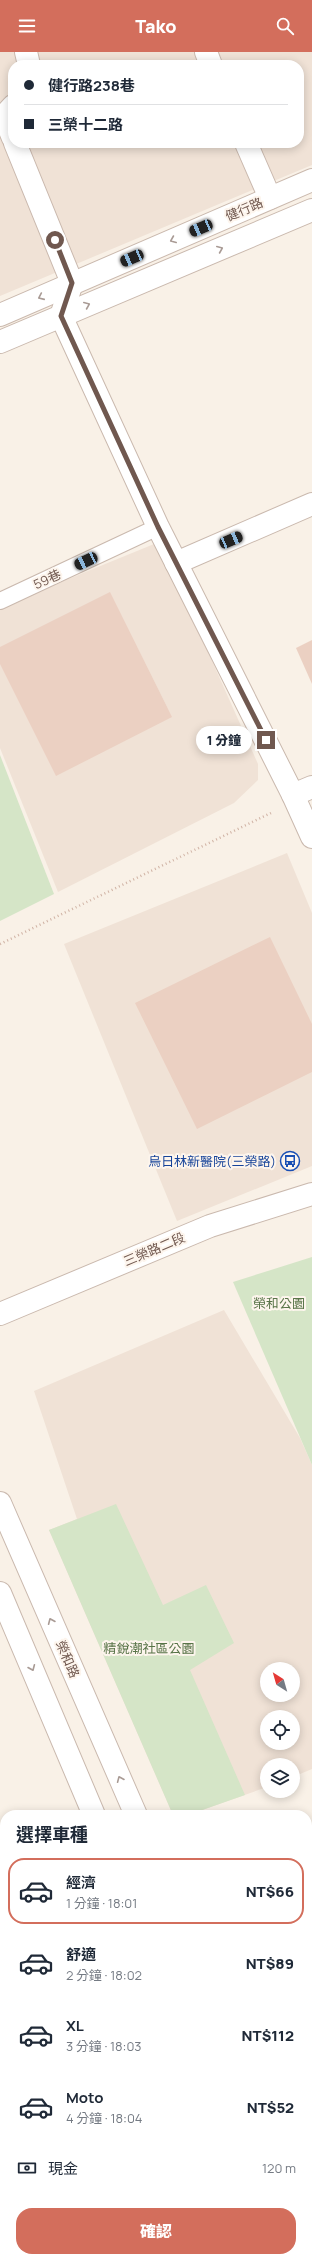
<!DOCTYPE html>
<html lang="zh-TW">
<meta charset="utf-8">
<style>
body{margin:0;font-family:Manrope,"Noto Sans TC",sans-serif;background:#f2f2f3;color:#1f2937;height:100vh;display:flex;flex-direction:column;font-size:15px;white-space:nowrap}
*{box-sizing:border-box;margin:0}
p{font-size:13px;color:#747a83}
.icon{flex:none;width:22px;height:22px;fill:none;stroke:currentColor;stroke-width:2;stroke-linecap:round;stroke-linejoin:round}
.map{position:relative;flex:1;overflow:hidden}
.drawer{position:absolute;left:0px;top:1758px;width:312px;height:452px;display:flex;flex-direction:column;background:#fff;border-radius:16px 16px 0 0;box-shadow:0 2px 10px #0003}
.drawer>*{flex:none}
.hud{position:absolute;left:8px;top:8px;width:296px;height:88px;border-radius:16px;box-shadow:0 2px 10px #0003;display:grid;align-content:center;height:88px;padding:0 16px;background:#fff}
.needle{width:26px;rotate:323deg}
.fabs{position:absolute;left:260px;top:1610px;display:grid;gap:8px}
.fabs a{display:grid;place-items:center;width:40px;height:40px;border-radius:50%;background:#fff;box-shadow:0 2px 10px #0003;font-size:20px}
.end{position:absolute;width:18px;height:18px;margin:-9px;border:5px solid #70584f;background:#fff;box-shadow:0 0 0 2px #fff}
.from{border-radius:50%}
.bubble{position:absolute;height:28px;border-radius:14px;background:#fff;box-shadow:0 2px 10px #0003;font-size:13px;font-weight:800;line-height:28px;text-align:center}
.car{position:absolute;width:12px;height:24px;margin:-12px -6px;border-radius:5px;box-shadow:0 0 3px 1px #0007;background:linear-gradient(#222 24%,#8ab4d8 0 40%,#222 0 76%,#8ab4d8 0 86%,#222 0)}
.hud b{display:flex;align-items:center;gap:14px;height:38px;font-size:15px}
.hud b+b{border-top:1px solid #e0e1e3}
.hud i{width:10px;height:10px;background:#1f2937}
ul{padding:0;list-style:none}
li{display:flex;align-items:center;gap:12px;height:66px;margin:0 8px 6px;padding:0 8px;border:2px solid transparent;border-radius:16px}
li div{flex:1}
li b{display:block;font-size:15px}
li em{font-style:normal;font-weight:800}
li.selected{border-color:#d36e5c}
li>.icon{width:36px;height:36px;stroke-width:1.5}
h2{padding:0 16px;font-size:18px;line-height:48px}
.pay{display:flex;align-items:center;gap:10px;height:44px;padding:0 16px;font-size:15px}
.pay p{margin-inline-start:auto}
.primary-button{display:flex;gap:8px;margin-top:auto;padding:8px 16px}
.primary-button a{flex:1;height:46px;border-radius:16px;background:#d36e5c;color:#fff;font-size:16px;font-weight:800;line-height:46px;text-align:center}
header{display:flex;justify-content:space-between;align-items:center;height:52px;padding:0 16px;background:#d36e5c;color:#fff;font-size:18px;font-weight:800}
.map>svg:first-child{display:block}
</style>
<header><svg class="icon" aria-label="menu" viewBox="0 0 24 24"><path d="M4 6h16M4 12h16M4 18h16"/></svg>Tako<svg class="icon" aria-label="search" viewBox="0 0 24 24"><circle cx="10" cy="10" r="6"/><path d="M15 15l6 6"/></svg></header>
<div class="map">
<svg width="312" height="2210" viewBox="0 0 312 2210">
<rect width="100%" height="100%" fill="#f9f1e7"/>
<g fill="#f0e2d6" fill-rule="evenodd">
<path d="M0,0H312V113L0,244ZM13,13H299V91H13Z"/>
<polygon points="159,490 258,712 258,728 234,751 58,840 0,696 0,555"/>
<polygon points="287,801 312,861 312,1114 177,1169 64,892"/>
<path d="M224,1258L300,1386L312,1413V1717L293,1725V1713H267V1735L188,1763H173L49,1478L77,1467L34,1339ZM267,1617H293V1643H267ZM267,1665H293V1691H267Z"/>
</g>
<g fill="#d5e5c7">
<polygon points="0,703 54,842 0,869"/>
<polygon points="312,1205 312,1413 233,1230"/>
<polygon points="116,1452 163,1553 206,1533 234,1591 190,1618 245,1743 188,1763 173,1763 49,1478"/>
<polygon points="312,1927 312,1946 307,1948 307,1929"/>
</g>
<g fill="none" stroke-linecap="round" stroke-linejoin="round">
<polyline stroke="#a5cdd1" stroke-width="9" points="270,2205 272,2210"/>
</g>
<g fill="#ebd0c2">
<polygon points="110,540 172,665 56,724 0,612 0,595"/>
<polygon points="312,588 312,632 296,596"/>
<polygon points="270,885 312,972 312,1020 197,1077 135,951"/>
</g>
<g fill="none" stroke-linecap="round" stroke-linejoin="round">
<defs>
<polyline id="service" points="0,549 158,475"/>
<g id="minor">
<polyline points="26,0 29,13"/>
<polyline points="206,0 211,13"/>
<polyline points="13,54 4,64 13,86"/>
<polyline points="15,91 72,231 61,264 158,475 293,743 312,785"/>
<polyline points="246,91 270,146"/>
<polyline points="0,263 312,128"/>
<polyline points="0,290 312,158"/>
<polyline points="176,511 312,452"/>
<polyline points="293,743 312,735"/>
<polyline points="0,1262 210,1174 312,1142"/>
<polyline points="0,1451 136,1763"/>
<polyline points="0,1541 94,1763"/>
<polyline points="307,1872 312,1870"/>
<polyline points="307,1912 312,1911"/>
<polyline points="307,1965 312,1963"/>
<polyline points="0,1976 5,1974"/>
<polyline points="307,2003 312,2001"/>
<polyline points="0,2015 5,2013"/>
<polyline points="0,2067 5,2066"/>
<polyline points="0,2104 5,2103"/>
</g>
</defs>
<use href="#service" stroke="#cab9ae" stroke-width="18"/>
<use href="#minor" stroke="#cab9ae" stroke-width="24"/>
<polyline stroke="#d0b3a5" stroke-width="2.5" stroke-dasharray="1 3" stroke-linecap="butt" points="0,892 271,761"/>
<use href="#service" stroke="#fff" stroke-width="16"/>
<use href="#minor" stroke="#fff" stroke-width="22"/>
</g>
<defs><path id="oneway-chevron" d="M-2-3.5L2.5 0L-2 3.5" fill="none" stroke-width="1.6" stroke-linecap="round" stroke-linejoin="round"/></defs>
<g stroke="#a99b95">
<use href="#oneway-chevron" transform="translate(173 188) rotate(157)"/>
<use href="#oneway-chevron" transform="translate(220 197) rotate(-23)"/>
<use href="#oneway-chevron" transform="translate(41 245) rotate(156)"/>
<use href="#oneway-chevron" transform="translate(87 253) rotate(-23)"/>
<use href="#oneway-chevron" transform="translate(51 1569) rotate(-113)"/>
<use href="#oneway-chevron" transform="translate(32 1616) rotate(67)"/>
<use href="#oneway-chevron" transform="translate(120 1727) rotate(-113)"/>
</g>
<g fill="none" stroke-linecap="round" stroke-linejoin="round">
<polyline stroke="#70584f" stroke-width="5" points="55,188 72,231 61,264 158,475 266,688"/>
</g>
<defs>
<symbol id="bus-ring" viewBox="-11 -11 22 22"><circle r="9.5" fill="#fdf5ed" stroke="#1a4fb4" stroke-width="1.5"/><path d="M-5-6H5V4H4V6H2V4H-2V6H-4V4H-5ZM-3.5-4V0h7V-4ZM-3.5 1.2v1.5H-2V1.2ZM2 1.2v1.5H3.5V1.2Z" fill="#1a4fb4"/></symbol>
</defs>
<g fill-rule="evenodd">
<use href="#bus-ring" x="279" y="1098" width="22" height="22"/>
</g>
<g text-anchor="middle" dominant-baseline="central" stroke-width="4" stroke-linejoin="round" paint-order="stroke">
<g font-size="13" fill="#70584f" stroke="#fdf5ed">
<text transform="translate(244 157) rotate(-23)">健行路</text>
<text transform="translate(47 527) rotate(-25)">59巷</text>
<text transform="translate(154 1197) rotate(-23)">三榮路二段</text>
<text transform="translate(68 1607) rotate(67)">榮和路</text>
</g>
<g font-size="13" fill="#164399" stroke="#fdf5ed" text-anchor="end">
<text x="276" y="1109">烏日林新醫院(三榮路)</text>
</g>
<g font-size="13" fill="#587448" stroke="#fdf5ed">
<text x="279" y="1251">榮和公園</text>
<text x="149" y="1596">精銳潮社區公園</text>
</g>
</g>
</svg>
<div class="fabs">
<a><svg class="needle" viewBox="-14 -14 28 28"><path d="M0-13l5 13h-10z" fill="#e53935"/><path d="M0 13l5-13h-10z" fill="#747a83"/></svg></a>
<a><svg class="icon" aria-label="locate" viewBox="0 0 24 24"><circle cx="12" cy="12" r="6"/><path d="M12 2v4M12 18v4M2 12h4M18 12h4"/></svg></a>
<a><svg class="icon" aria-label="layers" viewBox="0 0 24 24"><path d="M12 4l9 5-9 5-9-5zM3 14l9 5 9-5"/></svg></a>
</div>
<i class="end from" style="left:55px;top:188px"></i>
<i class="end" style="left:266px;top:688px"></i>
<div class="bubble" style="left:196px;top:674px;width:56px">1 分鐘</div>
<i class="car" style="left:201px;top:176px;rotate:247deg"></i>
<i class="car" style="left:132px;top:206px;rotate:247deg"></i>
<i class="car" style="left:231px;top:488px;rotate:67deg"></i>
<i class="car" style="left:86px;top:509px;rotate:245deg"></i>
<div class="hud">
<b><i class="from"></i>健行路238巷</b>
<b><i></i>三榮十二路</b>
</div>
<section class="drawer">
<h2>選擇車種</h2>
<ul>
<li class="selected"><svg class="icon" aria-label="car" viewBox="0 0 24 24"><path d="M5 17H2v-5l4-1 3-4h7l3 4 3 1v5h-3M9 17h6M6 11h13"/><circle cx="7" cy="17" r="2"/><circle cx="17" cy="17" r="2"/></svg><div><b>經濟</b><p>1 分鐘 · 18:01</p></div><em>NT$66</em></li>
<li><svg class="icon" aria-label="car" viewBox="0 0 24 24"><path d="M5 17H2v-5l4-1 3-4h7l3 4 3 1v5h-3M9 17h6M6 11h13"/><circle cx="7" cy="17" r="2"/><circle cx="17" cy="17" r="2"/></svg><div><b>舒適</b><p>2 分鐘 · 18:02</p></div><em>NT$89</em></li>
<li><svg class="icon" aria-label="car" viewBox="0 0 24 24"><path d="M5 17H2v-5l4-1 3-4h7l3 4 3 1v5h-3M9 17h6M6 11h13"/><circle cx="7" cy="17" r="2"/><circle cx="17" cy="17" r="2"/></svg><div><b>XL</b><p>3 分鐘 · 18:03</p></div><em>NT$112</em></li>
<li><svg class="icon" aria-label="car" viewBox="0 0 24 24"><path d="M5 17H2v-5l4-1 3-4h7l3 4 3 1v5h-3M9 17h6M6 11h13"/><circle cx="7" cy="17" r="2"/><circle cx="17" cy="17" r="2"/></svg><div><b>Moto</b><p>4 分鐘 · 18:04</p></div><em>NT$52</em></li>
</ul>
<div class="pay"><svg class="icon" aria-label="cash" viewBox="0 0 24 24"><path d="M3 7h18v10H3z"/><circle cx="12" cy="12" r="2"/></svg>現金<p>120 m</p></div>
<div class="primary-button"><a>確認</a></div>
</section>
</div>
